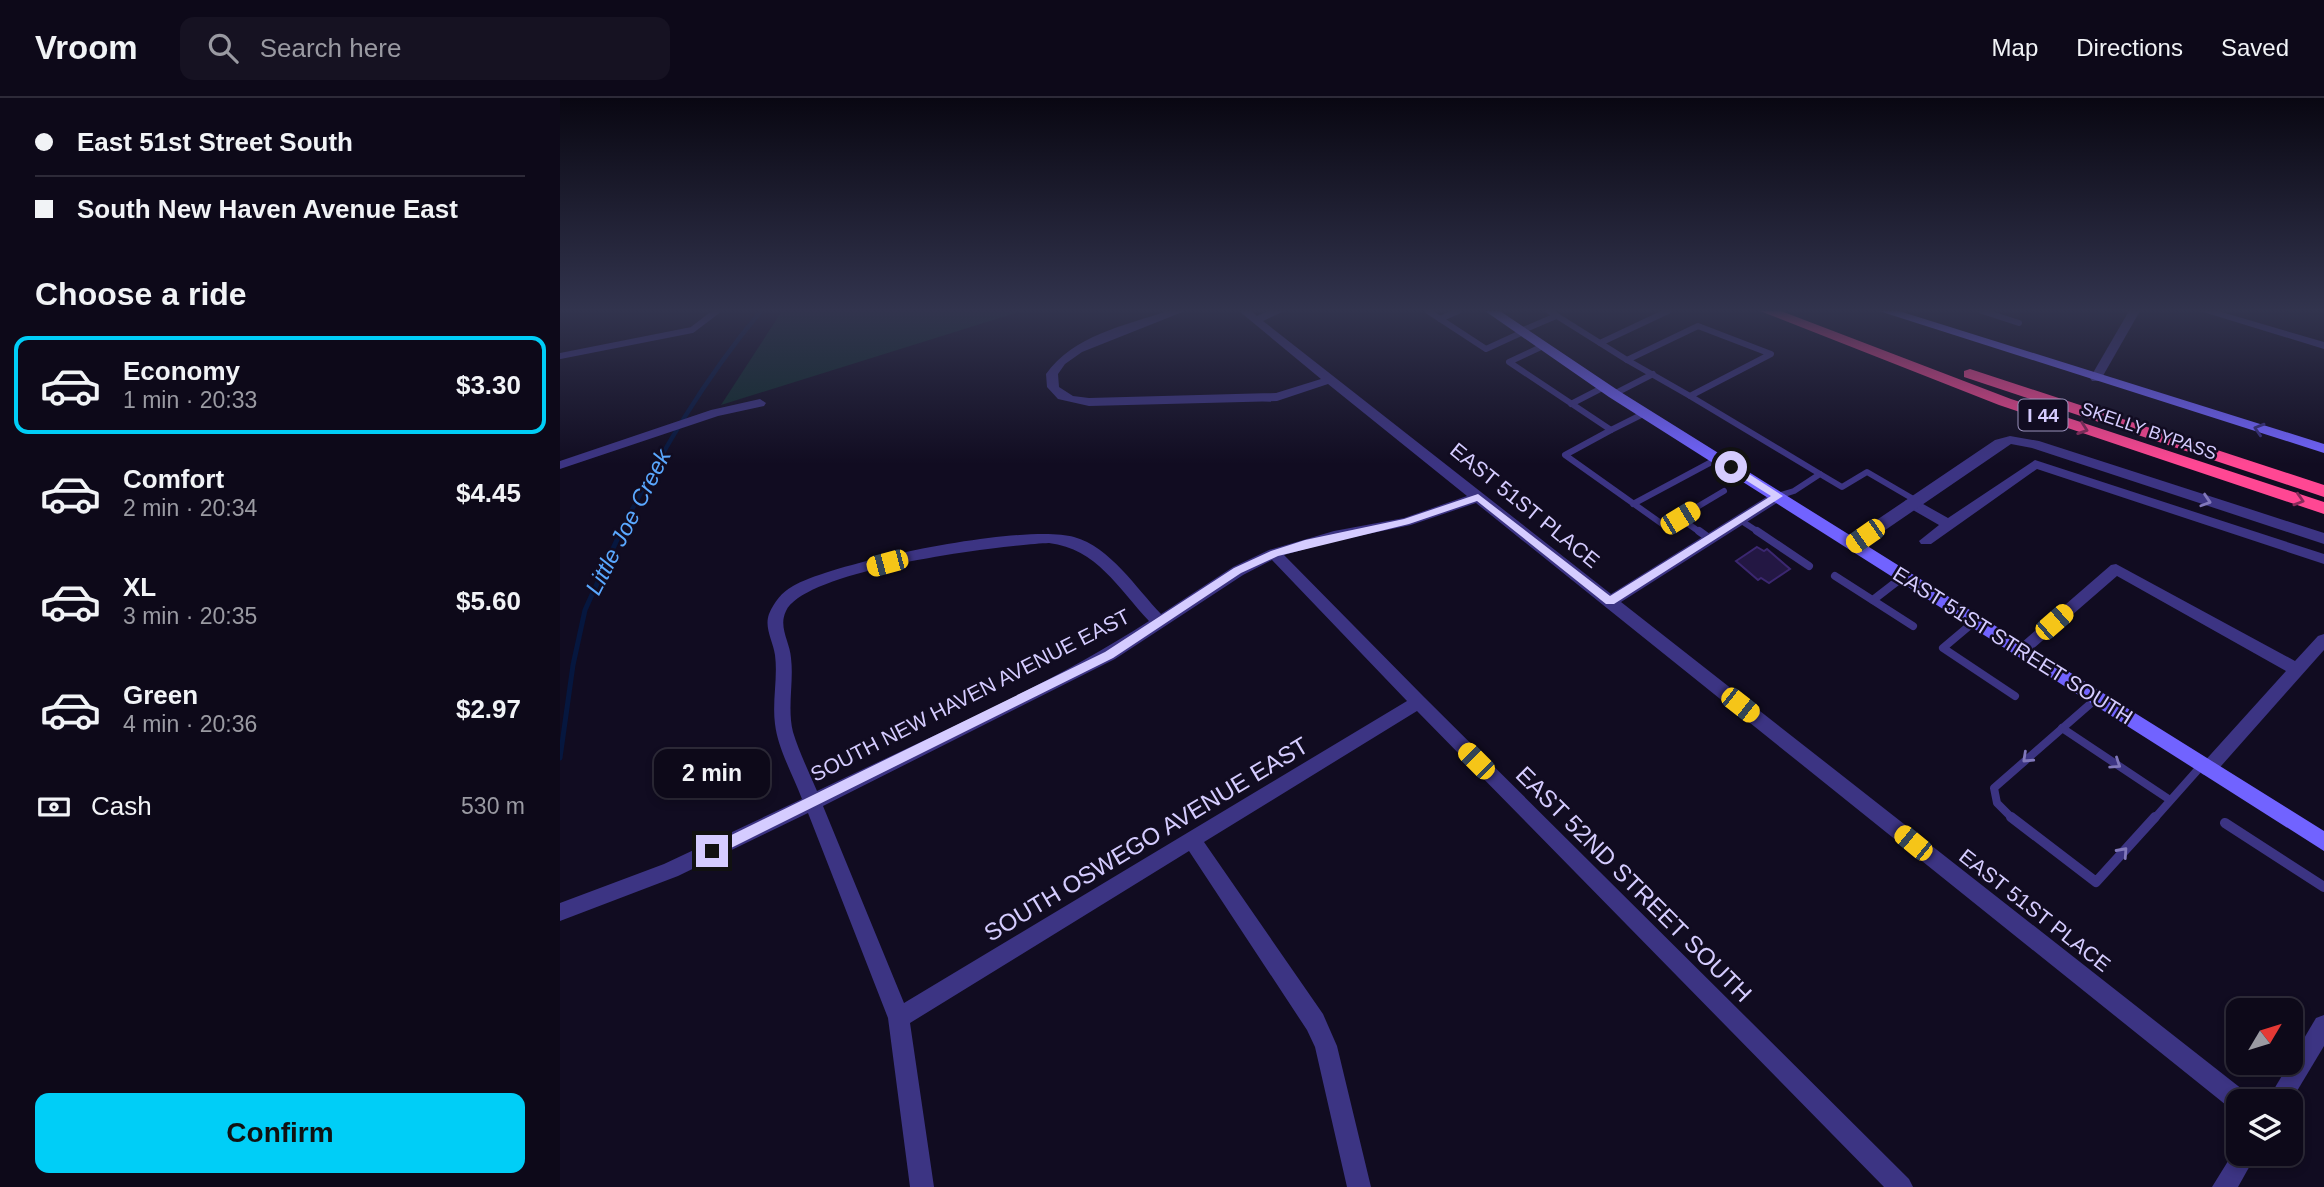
<!DOCTYPE html>
<meta charset="utf-8">
<style>
body{margin:0;font-family:Helvetica,sans-serif;background:#161222;color:#f1f3f6;height:100vh;display:flex;flex-direction:column;font-size:26px;white-space:nowrap}
*{box-sizing:border-box;margin:0}
p{font-size:23px;color:#9a9aa2}
.icon{flex:none;width:38px;height:38px;fill:none;stroke:currentColor;stroke-width:2;stroke-linecap:round;stroke-linejoin:round}
.map{position:relative;flex:1;overflow:hidden}
.details{display:flex;flex-direction:column;background:#0d0919;width:560px}
.details>*{flex:none}
.hud{display:grid;align-content:center;height:154px;padding:0 35px;background:#0d0919}
.needle{width:46px;rotate:52deg}
.fabs{position:absolute;left:1666px;top:900px;display:grid;gap:14px}
.fabs a{display:grid;place-items:center;width:77px;height:77px;border-radius:14px;background:#0d0919;box-shadow:0 4px 10px #0003,0 0 0 2px #2d2a38;font-size:35px}
.end{position:absolute;width:32px;height:32px;margin:-16px;border:9px solid #d5ccff;background:#111;box-shadow:0 0 0 4px #111}
.from{border-radius:50%}
.bubble{position:absolute;height:49px;border-radius:14px;background:#0d0919;box-shadow:0 4px 10px #0003,0 0 0 2px #2d2a38;font-size:23px;font-weight:700;line-height:49px;text-align:center}
.car{position:absolute;width:21px;height:42px;margin:-21px -10px;border-radius:9px;box-shadow:0 0 5px 2px #0007;background:linear-gradient(#f5c518 24%,#345 0 40%,#f5c518 0 76%,#345 0 86%,#f5c518 0)}
.hud b{display:flex;align-items:center;gap:24px;height:66px;font-size:26px}
.hud b+b{border-top:2px solid #2d2a38}
.hud i{width:18px;height:18px;background:#f1f3f6}
ul{padding:0;list-style:none}
li{display:flex;align-items:center;gap:21px;height:98px;margin:0 14px 10px;padding:0 21px;border:4px solid transparent;border-radius:14px}
li div{flex:1}
li b{display:block;font-size:26px}
li em{font-style:normal;font-weight:700}
li.on{border-color:#00cef7}
li>.icon{width:63px;height:63px;stroke-width:1.5}
h2{padding:0 35px;font-size:32px;line-height:84px}
.pay{display:flex;align-items:center;gap:18px;height:77px;padding:0 35px;font-size:26px}
.pay p{margin-inline-start:auto}
.action{display:flex;gap:14px;margin-top:auto;padding:14px 35px}
.action a{flex:1;height:80px;border-radius:14px;background:#00cef7;color:#111;font-size:28px;font-weight:700;line-height:80px;text-align:center}
header{display:flex;align-items:center;gap:42px;box-sizing:border-box;height:98px;padding:0 35px;background:#0d0919;border-bottom:2px solid #2d2a38}
header strong{font-size:33px}
nav{display:flex;gap:38px;margin-inline-start:auto;font-size:24px}
.search{width:490px;height:63px;background:#161222;display:flex;align-items:center;gap:18px;box-sizing:border-box;padding:0 24px;border-radius:14px;color:#9a9aa2;font-size:26px}
main{display:flex;flex:1;min-height:0}
.map>svg:first-child{display:block}
</style>
<header>
<strong>Vroom</strong>
<div class="search"><svg class="icon" aria-label="search" viewBox="0 0 24 24"><circle cx="10" cy="10" r="6"/><path d="M15 15l6 6"/></svg>Search here</div>
<nav><a>Map</a><a>Directions</a><a>Saved</a></nav>
</header>
<main>
<section class="details">
<div class="hud">
<b><i class="from"></i>East 51st Street South</b>
<b><i></i>South New Haven Avenue East</b>
</div>
<h2>Choose a ride</h2>
<ul>
<li class="on"><svg class="icon" aria-label="car" viewBox="0 0 24 24"><path d="M5 17H2v-5l4-1 3-4h7l3 4 3 1v5h-3M9 17h6M6 11h13"/><circle cx="7" cy="17" r="2"/><circle cx="17" cy="17" r="2"/></svg><div><b>Economy</b><p>1 min · 20:33</p></div><em>$3.30</em></li>
<li><svg class="icon" aria-label="car" viewBox="0 0 24 24"><path d="M5 17H2v-5l4-1 3-4h7l3 4 3 1v5h-3M9 17h6M6 11h13"/><circle cx="7" cy="17" r="2"/><circle cx="17" cy="17" r="2"/></svg><div><b>Comfort</b><p>2 min · 20:34</p></div><em>$4.45</em></li>
<li><svg class="icon" aria-label="car" viewBox="0 0 24 24"><path d="M5 17H2v-5l4-1 3-4h7l3 4 3 1v5h-3M9 17h6M6 11h13"/><circle cx="7" cy="17" r="2"/><circle cx="17" cy="17" r="2"/></svg><div><b>XL</b><p>3 min · 20:35</p></div><em>$5.60</em></li>
<li><svg class="icon" aria-label="car" viewBox="0 0 24 24"><path d="M5 17H2v-5l4-1 3-4h7l3 4 3 1v5h-3M9 17h6M6 11h13"/><circle cx="7" cy="17" r="2"/><circle cx="17" cy="17" r="2"/></svg><div><b>Green</b><p>4 min · 20:36</p></div><em>$2.97</em></li>
</ul>
<div class="pay"><svg class="icon" aria-label="cash" viewBox="0 0 24 24"><path d="M3 7h18v10H3z"/><circle cx="12" cy="12" r="2"/></svg>Cash<p>530 m</p></div>
<div class="action"><a>Confirm</a></div>
</section>
<div class="map">
<svg width="1764" height="1089" viewBox="0 0 1764 1089">
<rect width="100%" height="100%" fill="#110c21"/>
<polygon fill="#0f2b2b" points="222,213 462,213 161,307"/>
<g fill="none" stroke-linecap="round" stroke-linejoin="round">
<path stroke="#06173f" stroke-width="4.5" d="M60,435C100,356 144,281 201,213"/>
<polyline stroke="#06173f" stroke-width="5" points="0,660 13,567 25,512 61,433"/>
</g>
<polygon fill="#231743" stroke="#3b2770" stroke-width="2" points="1197,449 1204,453 1207,451 1230,471 1209,485 1201,480 1198,482 1176,463"/>
<g fill="none" stroke-linecap="round" stroke-linejoin="round">
<g stroke="#3c3483" stroke-width="6">
<polyline points="868,213 926,251 963,234"/>
<polyline points="989,213 1040,245 1108,213"/>
<polyline points="1422,213 1459,225"/>
<polyline points="880,221 898,213"/>
<polygon points="1138,228 1211,256 1130,298 1067,262"/>
<polyline points="961,233 996,218"/>
<polyline points="1040,245 1067,262"/>
<polyline points="983,248 949,264 1051,332 1085,315"/>
<polyline points="0,258 132,232 157,213"/>
<polyline points="1054,296 1093,276"/>
<polyline points="1130,298 1260,376"/>
<polyline points="1011,306 1044,289"/>
<polyline points="1051,332 1005,357 1105,428 1164,393"/>
<polyline points="1218,398 1234,393 1260,376 1282,389 1307,374 1355,402"/>
<polyline points="1073,406 1157,361"/>
<polyline points="1120,420 1141,435"/>
<polyline points="1180,422 1200,435"/>
</g>
<g stroke="#3c3483" stroke-width="8">
<polyline points="1139,433 1150,441"/>
<polyline points="1197,433 1249,468"/>
<polyline points="1275,478 1353,528"/>
<polyline points="1313,502 1344,478"/>
<polyline points="1415,523 1383,550 1455,598"/>
<polyline points="1502,630 1610,702"/>
<polyline points="1453,721 1437,705 1434,690 1537,600"/>
<polyline points="1594,721 1642,667"/>
</g>
<g stroke="#3c3483" stroke-width="10">
<polyline points="1451,719 1536,784 1595,719"/>
<polyline points="1665,725 1764,789"/>
</g>
<g fill="#3c3483" fill-rule="evenodd">
<path d="M608,213H625L522,254L505,266L498,276L499,289L513,298L529,300L716,295L761,281L679,213H691L697,218L708,213H724L703,223L1051,496L1213,395H1223L1225,398L1223,401L1061,504L1687,995L1690,1003H1678V1014L1671,1011L916,405L851,427L774,443L724,457L864,599L1349,1081L1353,1089H1324L857,613L644,744L763,916L777,948L811,1089H787L755,949L747,932L629,753L350,925L374,1089H350L328,920L248,715L118,778L0,823V805L104,766L242,701C233,677 218,651 215,626C212,603 218,580 215,557C213,543 204,530 209,516C214,504 222,494 233,488C278,463 465,425 514,439C550,449 576,490 601,516L673,469L709,452L774,433L844,420L907,398L768,286L717,303L529,308L498,301L487,289L486,276C513,238 565,227 608,213ZM489,445C537,451 558,490 589,523C485,590 369,639 257,693C249,674 239,654 233,634C227,610 234,584 231,560C230,544 218,529 226,513C246,471 442,447 489,445ZM712,462L847,603L344,905L263,708L555,561L683,477Z"/>
<polygon points="1569,213 1580,213 1540,283 1532,283 1530,280"/>
<polygon points="1640,213 1658,213 1764,244 1764,251"/>
<polygon points="200,301 206,305 204,308 158,318 0,371 0,363 151,312"/>
<polygon points="1475,362 1764,456 1764,466 1477,371 1371,446 1361,446 1359,443 1379,427 1346,408 1344,405 1346,402 1356,402 1388,420"/>
<polygon points="1556,466 1735,563 1758,538 1764,536 1764,552 1654,676 1648,678 1642,676 1639,671 1642,666 1726,573 1557,478 1467,556 1455,556 1453,552 1551,467"/>
<polygon points="1764,917 1764,948 1731,1003 1707,1003 1756,920"/>
<polygon points="1678,1047 1678,1055 1697,1055 1678,1089 1652,1089"/>
</g>
<polygon fill="#3c3483" fill-rule="evenodd" points="1450,338 1479,343 1764,435 1764,446 1472,350 1451,346 1299,450 1287,450 1285,446 1287,442 1435,342"/>
<g fill="#7163ff" fill-rule="evenodd">
<polygon points="925,213 940,213 1059,293 1764,733 1764,753 1049,299"/>
<polygon points="1319,213 1339,213 1764,346 1764,355"/>
</g>
<g fill="#ff4793" fill-rule="evenodd">
<polygon points="1200,213 1221,213 1451,301 1764,404 1764,416 1439,307"/>
<polygon points="1410,271 1764,387 1764,399 1404,279 1404,273"/>
</g>
</g>
<defs><path id="oneway-chevron" d="M-2-3.5L2.5 0L-2 3.5" fill="none" stroke-width="1.6" stroke-linecap="round" stroke-linejoin="round" transform="scale(1.75)"/></defs>
<g stroke="#882a5a">
<use href="#oneway-chevron" transform="translate(1523 331) rotate(19)"/>
<use href="#oneway-chevron" transform="translate(1739 402) rotate(17)"/>
</g>
<use stroke="#372f7a" href="#oneway-chevron" transform="translate(1699 331) rotate(-163)"/>
<g stroke="#8178bb">
<use href="#oneway-chevron" transform="translate(1646 403) rotate(18)"/>
<use href="#oneway-chevron" transform="translate(1467 660) rotate(137)"/>
<use href="#oneway-chevron" transform="translate(1556 666) rotate(34)"/>
<use href="#oneway-chevron" transform="translate(1563 754) rotate(-48)"/>
</g>
<linearGradient id="sky" x2="0" y2="1"><stop stop-color="#090712"/><stop offset="0.58" stop-color="#32344e"/><stop offset="1" stop-color="#32344e" stop-opacity="0"/></linearGradient>
<rect width="1764" height="366" fill="url(#sky)"/>
<polygon fill="#d5ccff" points="1168,367 1175,367 1223,398 1054,506 1046,506 917,403 849,426 718,458 681,475 553,560 157,757 147,757 145,753 147,749 545,554 674,470 711,453 745,442 844,421 918,396 1050,498 1211,398 1168,371"/>
<g text-anchor="middle" dominant-baseline="central" stroke-width="5" stroke-linejoin="round" paint-order="stroke">
<g font-size="18" fill="#d5ccff" stroke="#110c21">
<text transform="translate(1589 333) rotate(19)">SKELLY BYPASS</text>
</g>
<rect fill="#110c21" stroke="#9a92bc" stroke-width="2" x="1458.5" y="301.5" width="49" height="31" rx="5"/>
<g font-size="19" font-weight="bold" fill="#d5ccff">
<text x="1483" y="317">I 44</text>
</g>
<g font-size="21" fill="#d5ccff" stroke="#110c21">
<text transform="translate(965 407) rotate(39)">EAST 51ST PLACE</text>
<text transform="translate(1453 547) rotate(32)">EAST 51ST STREET SOUTH</text>
<text transform="translate(410 597) rotate(-27)">SOUTH NEW HAVEN AVENUE EAST</text>
<text transform="translate(1475 812) rotate(38)">EAST 51ST PLACE</text>
</g>
<g font-size="23" font-style="italic" fill="#5aa8ff" stroke="#110c21">
<text transform="translate(68 424) rotate(-63)">Little Joe Creek</text>
</g>
<g font-size="24" fill="#d5ccff" stroke="#110c21">
<text transform="translate(586 741) rotate(-31)">SOUTH OSWEGO AVENUE EAST</text>
<text transform="translate(1074 786) rotate(45)">EAST 52ND STREET SOUTH</text>
</g>
</g>
</svg>
<div class="fabs">
<a><svg class="needle" viewBox="-14 -14 28 28"><path d="M0-13l5 13h-10z" fill="#e53935"/><path d="M0 13l5-13h-10z" fill="#9a9aa2"/></svg></a>
<a><svg class="icon" aria-label="layers" viewBox="0 0 24 24"><path d="M12 4l9 5-9 5-9-5zM3 14l9 5 9-5"/></svg></a>
</div>
<i class="end from" style="left:1171px;top:369px"></i>
<i class="end" style="left:152px;top:753px"></i>
<div class="bubble" style="left:94px;top:651px;width:116px">2 min</div>
<i class="car" style="left:1120px;top:420px;rotate:59deg"></i>
<i class="car" style="left:1305px;top:438px;rotate:235deg"></i>
<i class="car" style="left:327px;top:465px;rotate:255deg"></i>
<i class="car" style="left:1494px;top:524px;rotate:49deg"></i>
<i class="car" style="left:1180px;top:607px;rotate:128deg"></i>
<i class="car" style="left:916px;top:663px;rotate:315deg"></i>
<i class="car" style="left:1353px;top:745px;rotate:309deg"></i>
</div>
</main>
